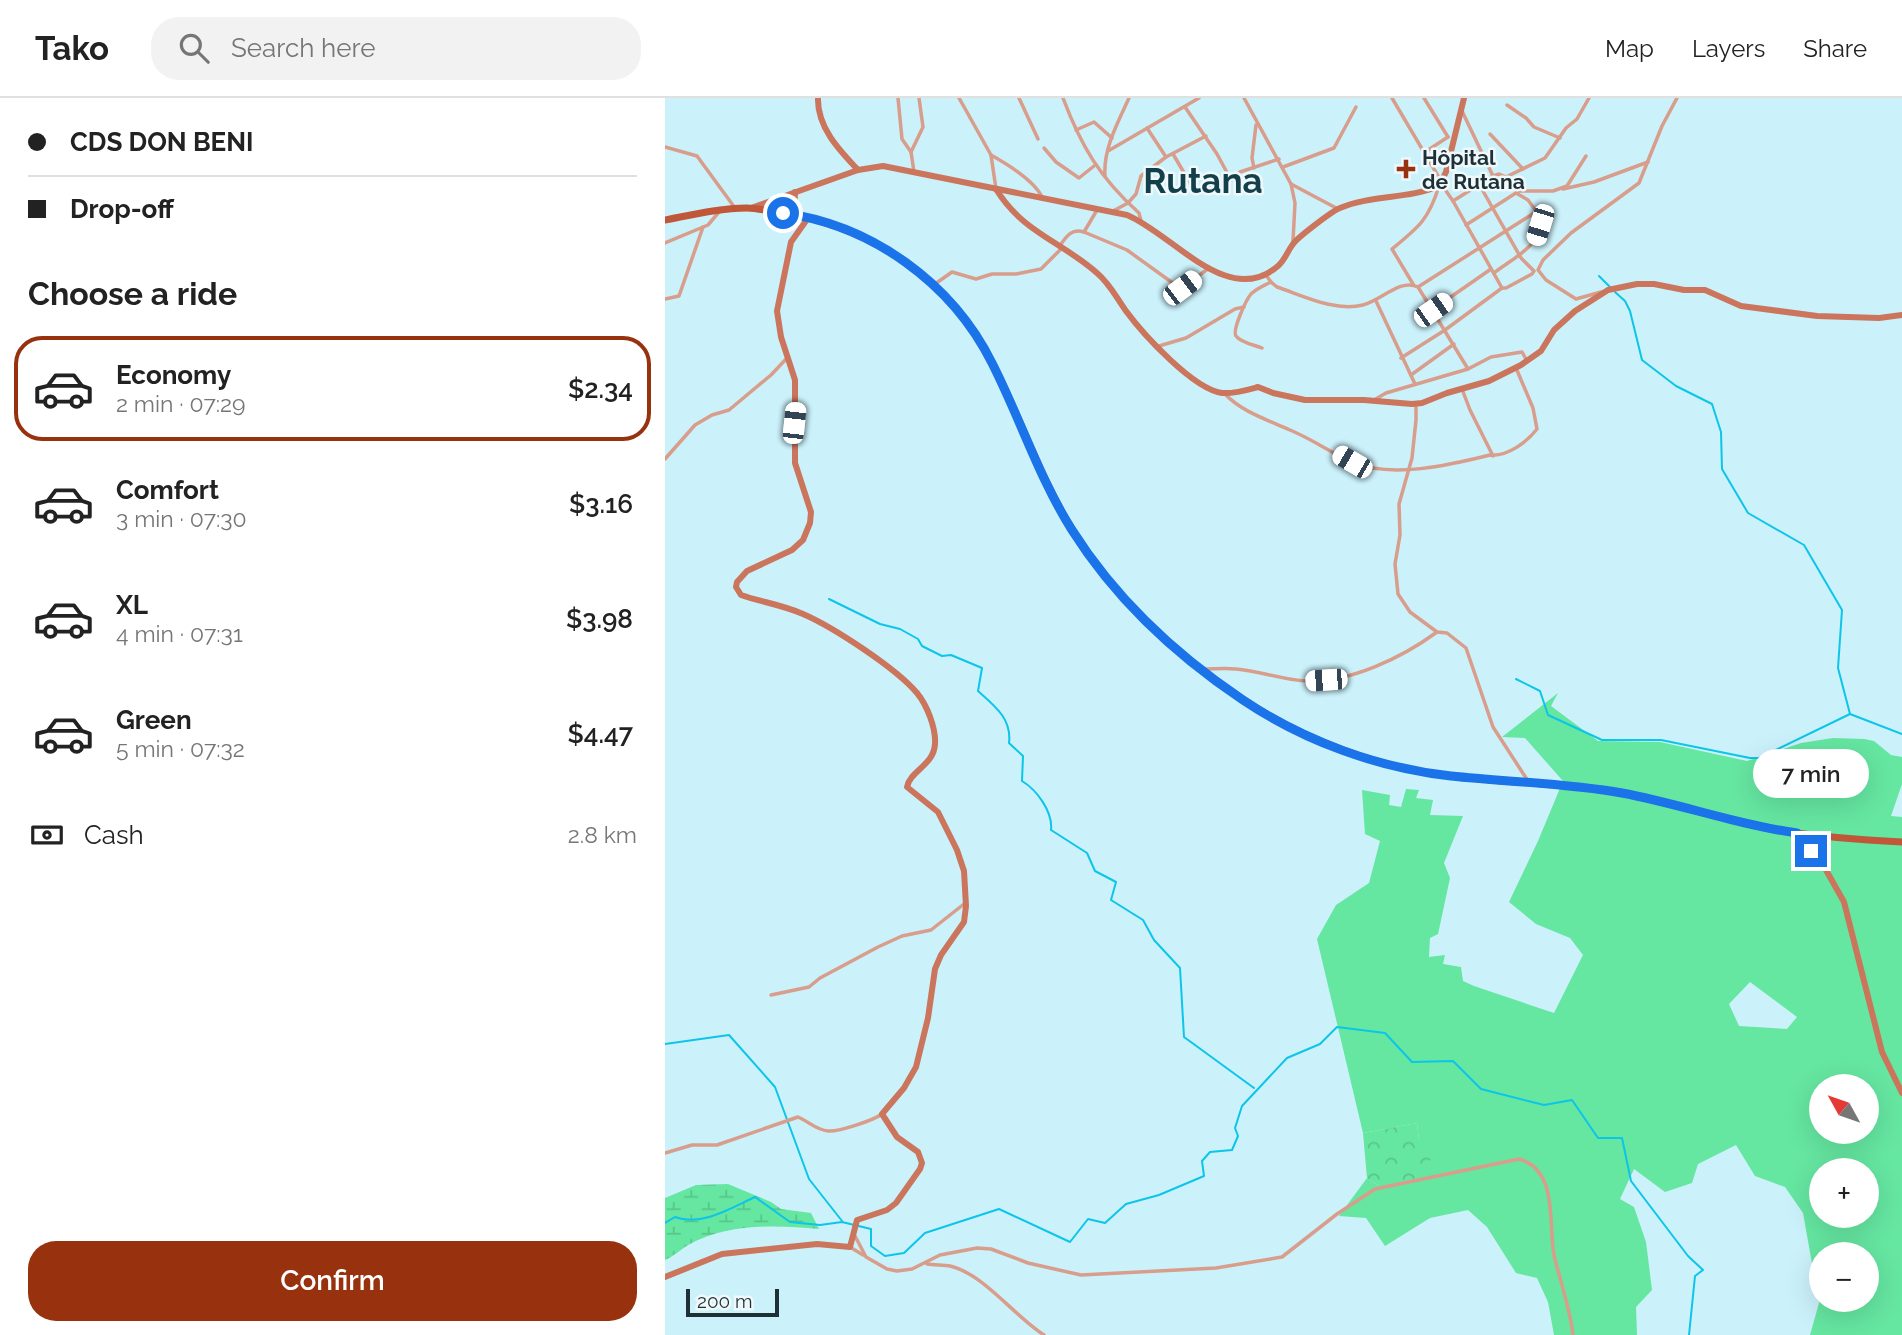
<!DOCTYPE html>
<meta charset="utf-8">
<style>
body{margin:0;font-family:Raleway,sans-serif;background:#f2f2f2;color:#222;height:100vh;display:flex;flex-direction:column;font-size:26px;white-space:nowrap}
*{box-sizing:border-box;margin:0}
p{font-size:23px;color:#767676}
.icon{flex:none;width:38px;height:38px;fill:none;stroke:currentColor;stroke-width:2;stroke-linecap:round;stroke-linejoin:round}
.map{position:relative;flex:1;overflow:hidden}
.side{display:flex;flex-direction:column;background:#fff;width:665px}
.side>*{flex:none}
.guide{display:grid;align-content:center;height:154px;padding:0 28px;background:#fff}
.needle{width:46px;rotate:310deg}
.tools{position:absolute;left:1144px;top:976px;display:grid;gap:14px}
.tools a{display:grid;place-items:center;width:70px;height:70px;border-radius:50%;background:#fff;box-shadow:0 7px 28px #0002;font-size:35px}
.scale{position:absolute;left:21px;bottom:18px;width:93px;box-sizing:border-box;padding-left:7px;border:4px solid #1e3036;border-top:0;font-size:19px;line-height:24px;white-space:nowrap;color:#1e3036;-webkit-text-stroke:5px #eff8fb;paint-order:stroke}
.end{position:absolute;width:32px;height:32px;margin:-16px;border:9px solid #1a73e8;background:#fff;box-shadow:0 0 0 4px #fff}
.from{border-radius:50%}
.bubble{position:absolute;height:49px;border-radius:24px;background:#fff;box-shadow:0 7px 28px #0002;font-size:23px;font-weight:600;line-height:49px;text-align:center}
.car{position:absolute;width:21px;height:42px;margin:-21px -10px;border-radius:9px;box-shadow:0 0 5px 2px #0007;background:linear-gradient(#fff 24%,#345 0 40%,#fff 0 76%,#345 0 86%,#fff 0)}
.guide b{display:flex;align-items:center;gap:24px;height:66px;font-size:26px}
.guide b+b{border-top:2px solid #e0e0e0}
.guide i{width:18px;height:18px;background:#222}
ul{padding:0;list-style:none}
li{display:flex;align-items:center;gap:21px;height:105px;margin:0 14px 10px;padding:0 14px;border:4px solid transparent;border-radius:28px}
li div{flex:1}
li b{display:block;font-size:26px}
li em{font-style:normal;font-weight:600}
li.selected{border-color:#97310e}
li>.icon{width:63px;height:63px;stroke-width:1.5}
h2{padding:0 28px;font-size:32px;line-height:84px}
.pay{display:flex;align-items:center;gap:18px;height:77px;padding:0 28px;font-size:26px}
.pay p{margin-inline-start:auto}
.button{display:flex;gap:14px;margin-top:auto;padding:14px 28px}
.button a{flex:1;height:80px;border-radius:28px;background:#97310e;color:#fff;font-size:28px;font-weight:600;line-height:80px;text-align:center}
header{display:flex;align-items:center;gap:42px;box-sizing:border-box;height:98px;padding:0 35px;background:#fff;border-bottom:2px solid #e0e0e0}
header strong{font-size:33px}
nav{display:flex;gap:38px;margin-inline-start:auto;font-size:24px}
.search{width:490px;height:63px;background:#f2f2f2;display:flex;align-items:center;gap:18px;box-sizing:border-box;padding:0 24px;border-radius:28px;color:#767676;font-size:26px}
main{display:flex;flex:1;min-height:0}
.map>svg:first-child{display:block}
</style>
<header>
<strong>Tako</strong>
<div class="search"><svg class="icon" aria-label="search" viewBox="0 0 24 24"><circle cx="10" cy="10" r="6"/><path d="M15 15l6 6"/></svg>Search here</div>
<nav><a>Map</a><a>Layers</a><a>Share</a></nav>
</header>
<main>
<section class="side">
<div class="guide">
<b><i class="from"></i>CDS DON BENI</b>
<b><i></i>Drop-off</b>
</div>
<h2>Choose a ride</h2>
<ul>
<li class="selected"><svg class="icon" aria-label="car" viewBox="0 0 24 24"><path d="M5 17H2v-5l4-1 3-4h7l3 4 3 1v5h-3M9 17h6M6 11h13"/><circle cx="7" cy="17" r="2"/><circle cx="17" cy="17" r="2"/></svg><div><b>Economy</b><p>2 min · 07:29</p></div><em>$2.34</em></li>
<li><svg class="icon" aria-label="car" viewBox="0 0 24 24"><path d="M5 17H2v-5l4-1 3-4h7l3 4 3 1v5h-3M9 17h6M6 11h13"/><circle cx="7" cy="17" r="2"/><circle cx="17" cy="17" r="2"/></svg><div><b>Comfort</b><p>3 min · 07:30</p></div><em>$3.16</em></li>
<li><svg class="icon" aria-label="car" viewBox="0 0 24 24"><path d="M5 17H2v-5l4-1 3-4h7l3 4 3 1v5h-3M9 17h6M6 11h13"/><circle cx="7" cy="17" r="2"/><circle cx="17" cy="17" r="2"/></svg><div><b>XL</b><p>4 min · 07:31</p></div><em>$3.98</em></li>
<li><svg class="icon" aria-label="car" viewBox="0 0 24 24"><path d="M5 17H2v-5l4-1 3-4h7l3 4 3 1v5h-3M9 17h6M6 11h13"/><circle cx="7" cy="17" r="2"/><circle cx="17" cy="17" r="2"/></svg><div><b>Green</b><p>5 min · 07:32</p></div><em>$4.47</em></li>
</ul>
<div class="pay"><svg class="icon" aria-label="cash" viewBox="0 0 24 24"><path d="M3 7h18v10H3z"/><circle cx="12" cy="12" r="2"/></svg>Cash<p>2.8 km</p></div>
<div class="button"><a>Confirm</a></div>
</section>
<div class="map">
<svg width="1237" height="1237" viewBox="0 0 1237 1237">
<defs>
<pattern id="forest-crowns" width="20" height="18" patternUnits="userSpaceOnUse" patternTransform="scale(1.75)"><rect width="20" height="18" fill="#65e6a1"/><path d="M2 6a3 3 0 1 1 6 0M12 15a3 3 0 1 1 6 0" fill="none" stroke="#57c68b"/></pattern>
<pattern id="wetland-marsh" width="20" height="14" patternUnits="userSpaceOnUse" patternTransform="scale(1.75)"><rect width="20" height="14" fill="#65e6a1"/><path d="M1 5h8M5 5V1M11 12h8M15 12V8" fill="none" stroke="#57c68b"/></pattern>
</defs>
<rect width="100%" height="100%" fill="#cbf1fb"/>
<path fill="#65e6a1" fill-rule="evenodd" d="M893,595L886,608L933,643L995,644L1082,663L1136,645L1168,640L1199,641L1209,643L1226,657L1237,659V686L1226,718L1237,719V1237H1145L1154,1205L1138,1115L1120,1089L1090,1078L1071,1047L1033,1066L1027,1085L1000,1094L969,1071L955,1101L969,1109L981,1144L987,1192L971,1209L972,1237H889L883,1204L872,1180L851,1175L822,1129L803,1112L765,1120L720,1148L701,1120L674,1118L702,1080L714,1088L754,1042L752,1025L698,1035L652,841L671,807L704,785L715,743L700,736L697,692L725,697L724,707L736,709L741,691L754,692L751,700L768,702L765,717L798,718L779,765L785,780L773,836L765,840L764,859L780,857L778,866L796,869L798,883L809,888L889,915L918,857L905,840L871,826L844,804L873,743L898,683L860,640L837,639ZM1085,884L1132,919L1122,931L1074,928L1064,906ZM1157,989H1202V1034H1157ZM1157,1073H1202V1118H1157ZM1157,1157H1202V1202H1157Z"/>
<polygon fill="url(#forest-crowns)" points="752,1025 754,1042 773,1051 752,1080 714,1088 702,1080 698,1035"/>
<path fill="url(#wetland-marsh)" d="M63,1086L106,1104L116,1111L146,1115L154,1131C110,1127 63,1125 23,1147C15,1152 9,1158 0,1162V1100L31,1087Z"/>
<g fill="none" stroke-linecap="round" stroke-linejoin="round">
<g stroke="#0cc5e9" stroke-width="2">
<polyline points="934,178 946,190"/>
<polyline points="950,194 960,203 965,213 977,262 1011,288 1047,306 1056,334 1057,371 1083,415 1139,447 1177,512 1173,570 1185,616"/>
<path d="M164,501L215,526L235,531L253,541L257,548L277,558L286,557L317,570L313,593C330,608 347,621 344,645L358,658L357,683C372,692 388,714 386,732L422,755L430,773L451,784L446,802L478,822L489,842L515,870L519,939L589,990"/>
<polyline points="851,581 875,593 883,617 937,642 996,642 1085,660 1094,660 1185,616 1237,636"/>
<polyline points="0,946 64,937 110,989 144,1081 177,1123"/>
<path d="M0,1125L10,1119C36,1129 66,1110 90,1099L125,1124L155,1127L177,1124L206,1131V1148L220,1158L239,1155L260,1135L334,1111L405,1144L423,1121L440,1125L461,1106L494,1097L539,1078L537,1063L545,1054L567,1052L573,1038L570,1030L577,1008L622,960L655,946L672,929L720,935L747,964L788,963L816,991L879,1007L907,1002L933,1040H957L966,1083L1023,1158L1038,1172L1030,1178L1024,1237"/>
</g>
<g stroke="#d89d8b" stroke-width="3.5">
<polyline points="233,0 237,41 246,54"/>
<polyline points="294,0 326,57 331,91"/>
<polyline points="354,0 373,41"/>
<path d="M398,0C416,48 435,80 474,115L476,123"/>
<polyline points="579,0 626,86 630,105 628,143"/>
<polyline points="727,0 776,83"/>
<polyline points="759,0 783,39"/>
<polyline points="842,7 861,20 869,29 895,40"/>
<polyline points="797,13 828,78"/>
<polyline points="411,32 429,24 447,40"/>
<polyline points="825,36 858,71"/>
<polyline points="0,49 32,58 70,110"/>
<polyline points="379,50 391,64 414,80 429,68"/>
<polyline points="443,53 534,0"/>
<polyline points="760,54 783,39"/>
<polyline points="508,56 531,95 566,82 552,56 520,9"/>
<path d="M326,57C342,66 369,82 377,99"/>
<polyline points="501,59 541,38"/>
<polyline points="618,69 669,50 691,9"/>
<polyline points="589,70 587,60 591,27"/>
<polyline points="249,74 246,54 258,29 254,0"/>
<path d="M440,78C438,51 453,24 464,0"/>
<polyline points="566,82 575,74 614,61"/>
<polyline points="626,86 673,111"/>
<polyline points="898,91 929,84 983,64"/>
<polyline points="788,103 828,78 834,76 841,79 880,60 901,30 912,21 924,0"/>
<polyline points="448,113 463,105 471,96 476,78 501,59 482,30"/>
<polyline points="801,127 854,93 888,93 902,88 921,58"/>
<polyline points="419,134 462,152 516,191 544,170"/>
<polyline points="0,145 43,127 54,114"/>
<path d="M394,149C401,139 406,130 419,134L432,112"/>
<path d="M829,175C849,159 886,144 871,113"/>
<path d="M601,177L606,184L612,189C639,198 670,214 698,207C716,203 735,180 753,189L866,117L871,113L863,102L851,95"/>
<polyline points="270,186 287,174 311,181 327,176 351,176 376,171 396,151"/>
<path d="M748,186L727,151C754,129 764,121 774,88L779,90L788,103L837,190"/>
<polyline points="753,189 803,271"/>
<polyline points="936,194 911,201 881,182 873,172 878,162 906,135 974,85 997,28 1012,0"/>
<polyline points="0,201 14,198 38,129"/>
<polyline points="711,203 750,286"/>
<polyline points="767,212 826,171"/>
<polyline points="494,248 521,240 570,211 579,209"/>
<path d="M597,250C590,247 576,245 571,238C567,232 581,202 586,196C592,190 598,188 606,184"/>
<polyline points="736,260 780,232 837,190 841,190 867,176 869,173 856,160 814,86"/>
<polyline points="746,277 789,246"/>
<polyline points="797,291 805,312 828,358"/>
<path d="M560,296C577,314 603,322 625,332C647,341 666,355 687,364C726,381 785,367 825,357C842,359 862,344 872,331L868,310L851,270"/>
<polyline points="709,302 721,295 803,271 826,259 857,254 862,263"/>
<polyline points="751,306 751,322 747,360 734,406 735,437 730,466 733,496 745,514 772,534 782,535 801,550 828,629 863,683"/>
<polyline points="0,361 30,327 47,317 64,312 106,277 123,259"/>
<path d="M538,571C549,571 561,570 571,571C595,573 618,582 641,583C685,585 738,559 772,534"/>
<polyline points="106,897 144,889 155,880 213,849 237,838 266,832 299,806"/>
<path d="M0,1055L27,1047H52L133,1019C143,1023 151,1032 163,1033C174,1034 209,1022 217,1016"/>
<path d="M190,1138L201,1159L222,1171L232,1173L247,1171L275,1157L312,1150L326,1151L363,1165L416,1177L551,1170L617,1159L672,1116L710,1091L854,1061C894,1072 883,1127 889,1157C895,1183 905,1210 908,1237"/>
<polyline points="185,1149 198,1157"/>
<path d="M262,1166C270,1167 278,1167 285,1168C319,1176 349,1218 379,1237"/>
</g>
<g stroke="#cb755c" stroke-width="6">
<path d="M153,0C152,29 174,52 193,72"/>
<path d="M331,91C358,135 396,143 432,175C445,186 451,199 461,213C478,236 528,291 557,295C569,296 582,292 593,289L608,295L640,302H699L747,306L757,305L782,295L824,283L856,267L876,253L889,232L910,213L943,192L972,186H989L1019,192H1040L1076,208L1152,218L1214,220L1237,217"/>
<path d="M86,110L193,72L218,68L462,117C508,136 563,211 613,168C620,162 622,154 628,146C632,140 667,113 675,110C706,97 744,101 774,88L781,74L799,0"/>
<polyline points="129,117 130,94"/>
<polyline points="1132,735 1161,772 1179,804 1217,954 1237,995"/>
<path d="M0,1179L57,1156L152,1146L185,1149L192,1122L222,1112L231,1105L255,1071L257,1065L253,1054L232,1039L217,1016L239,990L251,969L263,920L270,871L276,857L299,824L301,808L299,773L292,752L273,714L242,689C245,673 269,667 270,646C271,630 262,607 252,595C231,570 168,529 138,516C118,507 96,504 76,497L71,489L72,484L82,473L127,452L138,442L145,425L146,414L130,365V282L116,239L112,213L126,144L143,120"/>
</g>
<path stroke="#c05738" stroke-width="7" d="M0,122C26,117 55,110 82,110C92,110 102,113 112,114C196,126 275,173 318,248C352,307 371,373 407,431C449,501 514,559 582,604C642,643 713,669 785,678C842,685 900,685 957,695C1011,705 1063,724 1117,733C1157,739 1197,742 1237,744"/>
</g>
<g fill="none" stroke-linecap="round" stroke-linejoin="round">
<path stroke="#1a73e8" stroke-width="9" d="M118,115C207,127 287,185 327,265C355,320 374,380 407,432C450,500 511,557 578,602C639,643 713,670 786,678C843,684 901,685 957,695C1016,706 1073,727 1132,735L1146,753"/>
</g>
<path fill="#97310e" stroke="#eff8fb" stroke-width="2.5" d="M737.5 60.5h7v7h7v7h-7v7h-7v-7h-7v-7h7z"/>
<g text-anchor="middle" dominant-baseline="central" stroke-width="5" stroke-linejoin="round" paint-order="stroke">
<g font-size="21" font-weight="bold" fill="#1e3036" stroke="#eff8fb" text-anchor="start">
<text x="757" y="59">Hôpital<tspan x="757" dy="24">de Rutana</tspan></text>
</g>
<g font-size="35" font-weight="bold" fill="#123f4a" stroke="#eff8fb">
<text x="538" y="82">Rutana</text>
</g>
</g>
</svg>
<div class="tools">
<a><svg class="needle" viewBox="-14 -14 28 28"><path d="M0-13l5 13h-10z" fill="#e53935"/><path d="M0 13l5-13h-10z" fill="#767676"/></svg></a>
<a>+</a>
<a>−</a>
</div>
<div class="scale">200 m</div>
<i class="end from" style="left:118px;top:115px"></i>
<i class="end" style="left:1146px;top:753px"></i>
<div class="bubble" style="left:1088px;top:651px;width:116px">7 min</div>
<i class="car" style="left:875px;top:127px;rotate:197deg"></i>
<i class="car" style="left:517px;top:190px;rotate:53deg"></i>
<i class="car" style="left:768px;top:212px;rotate:55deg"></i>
<i class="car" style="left:129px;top:325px;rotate:6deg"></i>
<i class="car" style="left:687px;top:364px;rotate:300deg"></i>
<i class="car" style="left:661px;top:582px;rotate:266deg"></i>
</div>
</main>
